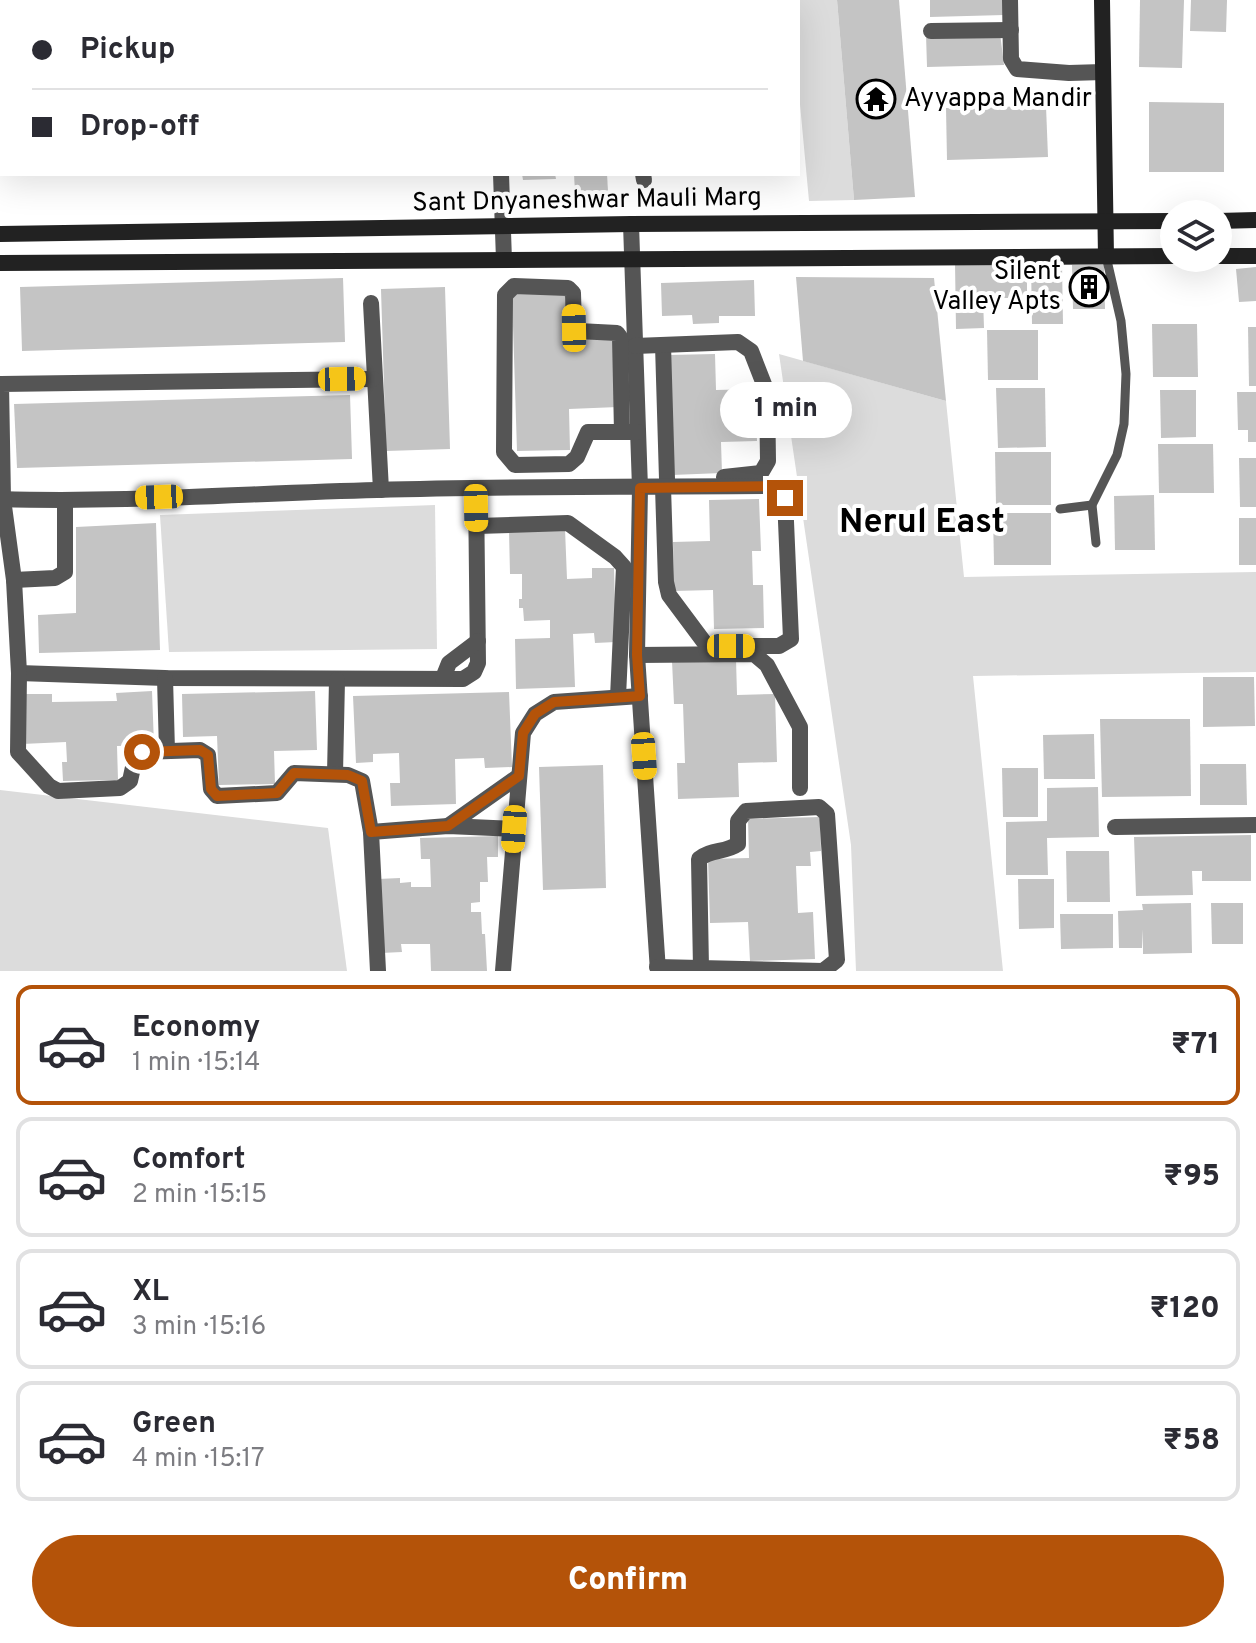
<!DOCTYPE html>
<meta charset="utf-8">
<style>
body{margin:0;font-family:Overpass,sans-serif;background:#f2f2f3;color:#2b2b33;height:100vh;display:flex;flex-direction:column;font-size:30px;white-space:nowrap}
*{box-sizing:border-box;margin:0}
p{font-size:26px;color:#7c7c81}
.icon{flex:none;width:44px;height:44px;fill:none;stroke:currentColor;stroke-width:2;stroke-linecap:round;stroke-linejoin:round}
.map{position:relative;height:971px;overflow:hidden}
.drawer{display:flex;flex-direction:column;background:#fff;flex:1}
.drawer>*{flex:none}
.top-card{position:absolute;left:0px;top:0px;width:800px;height:176px;box-shadow:0 8px 32px #0002;display:grid;align-content:center;height:176px;padding:0 32px;background:#fff}
.buttons{position:absolute;left:1160px;top:200px;display:grid;gap:16px}
.buttons a{display:grid;place-items:center;width:72px;height:72px;border-radius:50%;background:#fff;box-shadow:0 8px 32px #0002;font-size:40px}
.end{position:absolute;width:36px;height:36px;margin:-18px;border:10px solid #b45309;background:#fff;box-shadow:0 0 0 4px #fff}
.from{border-radius:50%}
.bubble{position:absolute;height:56px;border-radius:28px;background:#fff;box-shadow:0 8px 32px #0002;font-size:26px;font-weight:800;line-height:56px;text-align:center}
.car{position:absolute;width:24px;height:48px;margin:-24px -12px;border-radius:10px;box-shadow:0 0 6px 2px #0007;background:linear-gradient(#f5c518 24%,#345 0 40%,#f5c518 0 76%,#345 0 86%,#f5c518 0)}
.top-card b{display:flex;align-items:center;gap:28px;height:76px;font-size:30px}
.top-card b+b{border-top:2px solid #e1e1e2}
.top-card i{width:20px;height:20px;background:#2b2b33}
ul{padding:14px 0 0;list-style:none}
li{display:flex;align-items:center;gap:24px;height:120px;margin:0 16px 12px;padding:0 16px;border:4px solid #e1e1e2;border-radius:16px}
li div{flex:1}
li b{display:block;font-size:30px}
li em{font-style:normal;font-weight:800}
li.current{border-color:#b45309}
li>.icon{width:72px;height:72px;stroke-width:1.5}
.cta{display:flex;gap:16px;margin-top:auto;padding:16px 32px}
.cta a{flex:1;height:92px;border-radius:48px;background:#b45309;color:#fff;font-size:32px;font-weight:800;line-height:92px;text-align:center}
.map>svg:first-child{display:block}
</style>
<div class="map">
<svg width="1256" height="971" viewBox="0 0 1256 971">
<rect width="100%" height="100%" fill="#fff"/>
<g fill="#dcdcdc">
<polygon points="790,0 837,0 854,200 809,201 798,83 798,2"/>
<polygon points="779,354 946,401 964,577 1256,572 1256,672 973,676 1003,971 856,971 851,845"/>
<polygon points="435,505 437,649 169,652 160,515"/>
<polygon points="0,790 328,828 347,971 0,971"/>
</g>
<g fill="#c4c4c4">
<polygon points="837,0 899,0 915,197 854,200"/>
<polygon points="930,0 1004,0 1004,15 930,17"/>
<polygon points="1140,0 1184,0 1182,68 1139,67"/>
<polygon points="1191,0 1227,0 1226,32 1190,31"/>
<polygon points="1000,33 1004,65 927,67 926,35"/>
<polygon points="1149,102 1224,103 1224,172 1149,172"/>
<polygon points="1046,106 1048,157 947,160 946,108"/>
<polygon points="522,174 555,174 556,179 523,180"/>
<polygon points="574,174 607,174 608,191 575,192"/>
<polygon points="955,263 1027,263 1027,298 983,298 984,328 956,329"/>
<polygon points="1031,264 1062,264 1063,324 1032,324"/>
<polygon points="1072,265 1104,265 1105,309 1073,309"/>
<polygon points="1256,267 1256,301 1239,302 1236,269"/>
<polygon points="796,277 934,278 946,401 803,361"/>
<polygon points="343,278 345,342 22,351 20,287"/>
<polygon points="754,280 755,316 719,316 719,323 693,324 692,315 662,316 661,283"/>
<polygon points="445,287 450,449 386,451 381,289"/>
<polygon points="568,292 569,339 616,338 618,407 569,409 570,450 517,451 512,294"/>
<polygon points="1152,324 1197,324 1198,377 1153,377"/>
<polygon points="1248,327 1256,327 1256,386 1249,386"/>
<polygon points="987,330 1038,330 1038,380 988,380"/>
<polygon points="715,354 716,390 755,389 757,441 721,442 722,473 672,475 668,355"/>
<polygon points="996,388 1045,388 1046,447 998,448"/>
<polygon points="1160,390 1196,390 1196,437 1161,438"/>
<polygon points="1237,392 1256,392 1256,442 1248,442 1248,430 1238,430"/>
<polygon points="350,395 352,459 17,468 14,404"/>
<polygon points="1158,444 1213,444 1214,493 1159,493"/>
<polygon points="995,452 1051,452 1051,505 996,505"/>
<polygon points="1239,458 1256,458 1256,507 1240,507"/>
<polygon points="1154,495 1155,550 1115,550 1114,496"/>
<polygon points="759,499 761,551 752,551 753,585 763,585 764,628 714,629 713,590 674,591 673,542 710,541 709,500"/>
<polygon points="993,513 1051,513 1051,565 994,565"/>
<rect x="1239" y="518" width="17" height="47"/>
<polygon points="156,523 160,650 39,653 38,615 76,613 76,527"/>
<polygon points="565,529 567,579 592,578 592,568 614,568 616,642 595,643 594,633 573,634 575,687 516,689 515,639 550,638 550,620 524,621 523,608 519,608 519,599 522,599 522,574 510,574 509,531"/>
<polygon points="736,659 737,695 775,694 777,762 738,763 739,797 678,799 677,763 685,763 683,704 674,704 672,661"/>
<polygon points="1203,677 1254,677 1255,726 1203,727"/>
<polygon points="152,691 154,745 117,746 118,780 63,781 62,762 67,762 66,742 22,744 21,694 52,694 52,702 117,701 116,693"/>
<polygon points="315,691 317,750 274,751 275,784 219,785 217,736 183,737 182,694"/>
<polygon points="509,692 512,767 485,768 484,758 455,759 456,804 391,806 390,783 400,783 399,753 373,754 373,762 356,763 353,696"/>
<polygon points="1100,719 1190,719 1191,796 1102,797"/>
<polygon points="1094,734 1095,779 1044,779 1043,735"/>
<polygon points="1200,764 1246,764 1247,805 1200,805"/>
<polygon points="603,765 606,888 543,890 539,767"/>
<polygon points="1002,768 1038,768 1038,817 1003,817"/>
<polygon points="1098,787 1099,837 1047,838 1048,875 1006,875 1006,822 1047,821 1047,788"/>
<polygon points="820,817 821,851 810,852 811,866 796,866 798,913 813,912 815,959 750,961 748,922 710,923 708,859 749,858 748,819"/>
<polygon points="1251,835 1251,881 1202,881 1202,871 1192,871 1193,895 1136,896 1134,837"/>
<polygon points="498,836 498,857 487,857 488,882 480,882 480,902 471,903 471,912 481,912 482,934 485,934 487,971 431,971 430,944 401,944 402,952 381,953 378,879 400,878 400,883 411,882 411,887 431,887 430,859 421,859 420,838"/>
<polygon points="1066,851 1109,851 1110,902 1067,902"/>
<polygon points="1018,879 1054,879 1054,928 1019,929"/>
<polygon points="1191,903 1192,953 1143,954 1143,929 1142,948 1119,948 1118,911 1143,910 1142,904"/>
<polygon points="1211,903 1243,903 1243,944 1212,944"/>
<polygon points="1060,914 1113,914 1113,948 1061,949"/>
</g>
<g fill="none" stroke-linecap="round" stroke-linejoin="round">
<g stroke="#555" stroke-width="9">
<polyline points="1060,509 1092,505"/>
<polyline points="1096,543 1092,505 1117,455 1124,424 1126,374 1121,321 1106,256"/>
</g>
<g stroke="#555" stroke-width="16">
<polyline points="639,0 639,2"/>
<polyline points="1010,0 1011,59 1017,69 1069,73 1103,72"/>
<polyline points="515,2 517,0"/>
<polyline points="931,31 1011,30"/>
<polyline points="0,160 2,160"/>
<polyline points="501,174 504,260"/>
<polyline points="643,174 644,180"/>
<polyline points="631,224 640,488 637,655 658,971"/>
<polyline points="371,303 381,490"/>
<polyline points="663,345 667,479"/>
<polyline points="635,346 738,342 751,351 767,392 768,461 761,473 724,477"/>
<polyline points="622,432 620,337 617,333 578,331 574,328 573,293 568,288 514,286 505,295 504,452 515,465 569,464 577,457 588,432 638,432"/>
<path d="M0,499C125,503 252,493 377,490C509,486 641,487 773,486L785,498L791,639L779,646H707L669,595L666,582L663,487"/>
<polyline points="477,526 568,523 615,557 624,567 618,697"/>
<polyline points="14,580 55,578 65,572 65,500"/>
<polyline points="637,655 754,654 767,665 800,727 800,788"/>
<polyline points="19,673 165,678 463,679 474,672 478,663 476,489"/>
<polyline points="165,678 167,751"/>
<polyline points="443,678 449,663 478,641"/>
<polyline points="335,774 337,680"/>
<polyline points="448,826 519,776"/>
<polyline points="1115,827 1256,825"/>
<polyline points="371,832 362,781 348,775 294,773 277,793 217,796 211,789 208,755 200,750 142,752 135,758 130,781 120,788 58,791 49,786 18,752 19,673 14,580 3,499 1,384 373,379"/>
<path d="M657,967L823,971L837,960L827,814L819,807L746,811L738,821V844C725,853 711,849 699,859L701,968"/>
<polyline points="378,971 371,832 448,826 514,829"/>
<polyline points="503,971 523,733 535,714 554,702 640,696"/>
</g>
<g stroke="#222" stroke-width="16">
<polyline points="1102,0 1106,256"/>
<polyline points="1218,221 1256,220"/>
<polyline points="0,234 631,224 1174,221"/>
<polyline points="1218,256 1256,256"/>
<polyline points="0,263 1174,256"/>
</g>
</g>
<g fill="none" stroke-linecap="round" stroke-linejoin="round">
<polyline stroke="#b45309" stroke-width="10" points="142,752 200,750 208,755 211,789 217,796 277,793 294,773 348,775 362,781 371,832 448,826 519,776 523,733 535,714 554,702 640,696 637,655 640,488 773,486 785,498"/>
</g>
<defs>
<symbol id="temple-ring" viewBox="-11 -11 22 22"><circle r="9.5" fill="#fff" stroke="#000" stroke-width="1.5"/><path d="M0-6L5-2H3V0L6.5 2.5H4V6H1.5V3h-3V6H-4V2.5H-6.5L-3 0V-2H-5Z" fill="#000"/></symbol>
<symbol id="building-ring" viewBox="-11 -11 22 22"><circle r="9.5" fill="#fff" stroke="#000" stroke-width="1.5"/><path d="M-4-6H4V6H1V3H-1V6H-4ZM-2.5-4.3h1.7v1.8h-1.7ZM.8-4.3h1.7v1.8H.8ZM-2.5-1h1.7V.8h-1.7ZM.8-1h1.7V.8H.8Z" fill="#000"/></symbol>
</defs>
<g fill-rule="evenodd">
<use href="#temple-ring" x="854" y="77" width="44" height="44"/>
<use href="#building-ring" x="1067" y="265" width="44" height="44"/>
</g>
<g text-anchor="middle" dominant-baseline="central" stroke-width="8" stroke-linejoin="round" paint-order="stroke">
<g font-size="26" fill="#000" stroke="#fff" text-anchor="start">
<text x="904" y="99">Ayyappa Mandir</text>
<text x="1061" y="272" text-anchor="end">Silent<tspan x="1061" dy="30">Valley Apts</tspan></text>
</g>
<g font-size="26" fill="#000" stroke="#fff">
<text transform="translate(587 201) rotate(-1)">Sant Dnyaneshwar Mauli Marg</text>
</g>
<g font-size="34" font-weight="bold" fill="#000" stroke="#fff">
<text x="922" y="523">Nerul East</text>
</g>
</g>
</svg>
<div class="buttons">
<a><svg class="icon" aria-label="layers" viewBox="0 0 24 24"><path d="M12 4l9 5-9 5-9-5zM3 14l9 5 9-5"/></svg></a>
</div>
<i class="end from" style="left:142px;top:752px"></i>
<i class="end" style="left:785px;top:498px"></i>
<div class="bubble" style="left:720px;top:382px;width:132px">1 min</div>
<i class="car" style="left:574px;top:328px;rotate:359deg"></i>
<i class="car" style="left:342px;top:379px;rotate:89deg"></i>
<i class="car" style="left:159px;top:497px;rotate:268deg"></i>
<i class="car" style="left:476px;top:508px;rotate:179deg"></i>
<i class="car" style="left:731px;top:646px;rotate:90deg"></i>
<i class="car" style="left:644px;top:756px;rotate:176deg"></i>
<i class="car" style="left:514px;top:829px;rotate:184deg"></i>
<div class="top-card">
<b><i class="from"></i>Pickup</b>
<b><i></i>Drop-off</b>
</div>
</div>
<section class="drawer">
<ul>
<li class="current"><svg class="icon" aria-label="car" viewBox="0 0 24 24"><path d="M5 17H2v-5l4-1 3-4h7l3 4 3 1v5h-3M9 17h6M6 11h13"/><circle cx="7" cy="17" r="2"/><circle cx="17" cy="17" r="2"/></svg><div><b>Economy</b><p>1 min · 15:14</p></div><em>₹71</em></li>
<li><svg class="icon" aria-label="car" viewBox="0 0 24 24"><path d="M5 17H2v-5l4-1 3-4h7l3 4 3 1v5h-3M9 17h6M6 11h13"/><circle cx="7" cy="17" r="2"/><circle cx="17" cy="17" r="2"/></svg><div><b>Comfort</b><p>2 min · 15:15</p></div><em>₹95</em></li>
<li><svg class="icon" aria-label="car" viewBox="0 0 24 24"><path d="M5 17H2v-5l4-1 3-4h7l3 4 3 1v5h-3M9 17h6M6 11h13"/><circle cx="7" cy="17" r="2"/><circle cx="17" cy="17" r="2"/></svg><div><b>XL</b><p>3 min · 15:16</p></div><em>₹120</em></li>
<li><svg class="icon" aria-label="car" viewBox="0 0 24 24"><path d="M5 17H2v-5l4-1 3-4h7l3 4 3 1v5h-3M9 17h6M6 11h13"/><circle cx="7" cy="17" r="2"/><circle cx="17" cy="17" r="2"/></svg><div><b>Green</b><p>4 min · 15:17</p></div><em>₹58</em></li>
</ul>
<div class="cta"><a>Confirm</a></div>
</section>
